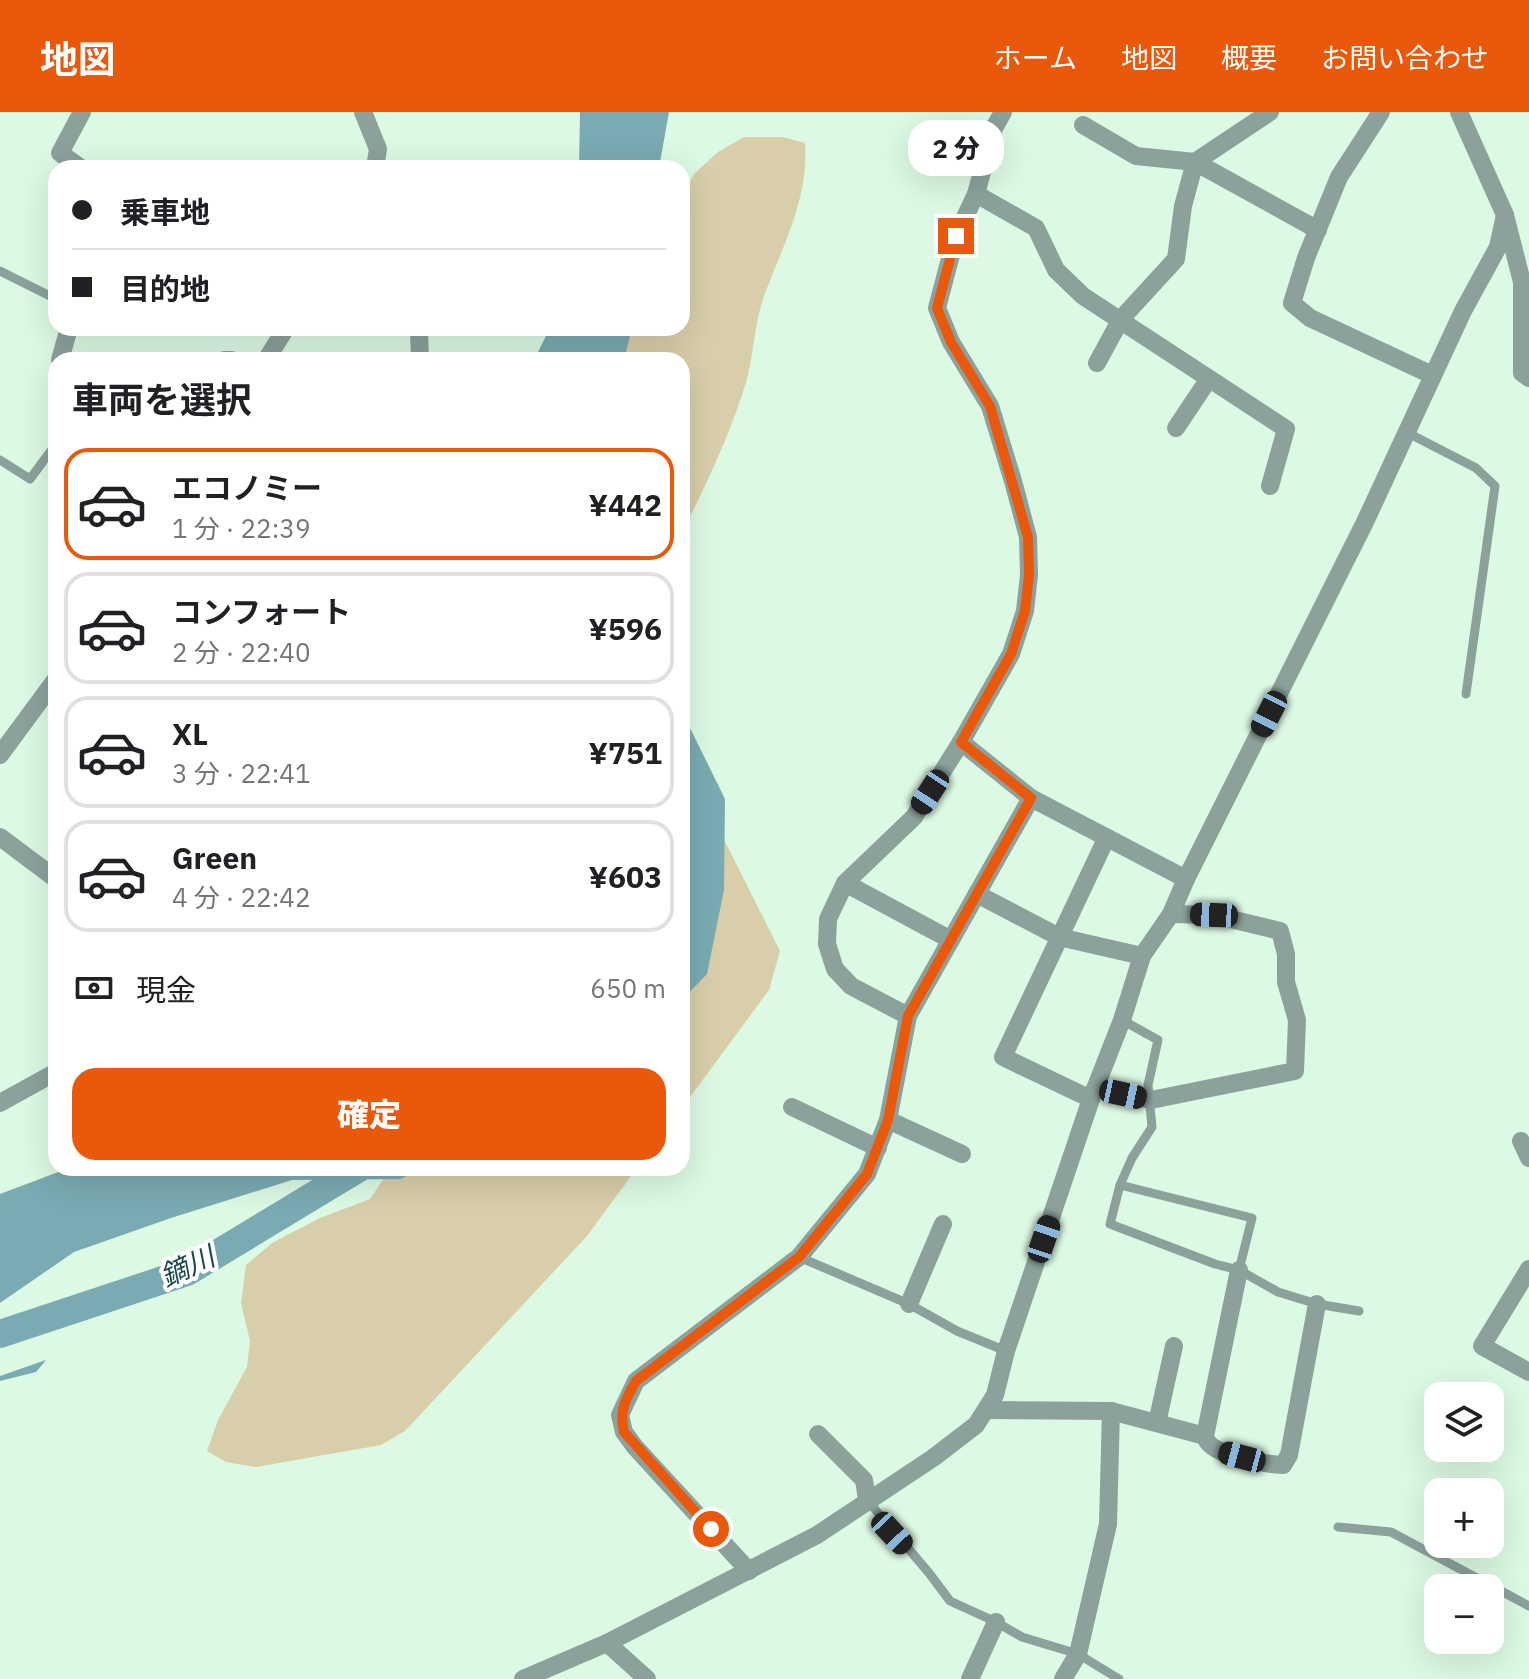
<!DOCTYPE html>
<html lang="ja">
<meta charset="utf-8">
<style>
body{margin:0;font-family:"IBM Plex Sans","Noto Sans JP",sans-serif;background:#f6f6f6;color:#202124;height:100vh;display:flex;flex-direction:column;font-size:30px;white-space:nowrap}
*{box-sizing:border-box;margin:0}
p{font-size:26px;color:#757577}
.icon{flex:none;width:44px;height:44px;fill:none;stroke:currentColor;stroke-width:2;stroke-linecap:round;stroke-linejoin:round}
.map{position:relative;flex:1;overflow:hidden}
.panel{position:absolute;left:48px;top:240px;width:642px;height:824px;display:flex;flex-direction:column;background:#fff;border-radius:24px;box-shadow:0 8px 32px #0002}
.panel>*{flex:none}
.guide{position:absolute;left:48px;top:48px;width:642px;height:176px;border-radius:24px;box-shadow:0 8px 32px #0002;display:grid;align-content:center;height:176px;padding:0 24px;background:#fff}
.fabs{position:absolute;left:1424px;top:1270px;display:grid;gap:16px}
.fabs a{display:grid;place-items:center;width:80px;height:80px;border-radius:16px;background:#fff;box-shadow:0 8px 32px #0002;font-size:40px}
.end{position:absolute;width:36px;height:36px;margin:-18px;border:10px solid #ea580c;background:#fff;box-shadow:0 0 0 4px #fff}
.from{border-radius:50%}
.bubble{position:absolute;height:56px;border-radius:24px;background:#fff;box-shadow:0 8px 32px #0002;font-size:26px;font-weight:800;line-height:56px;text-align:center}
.car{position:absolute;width:24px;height:48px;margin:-24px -12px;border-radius:10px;box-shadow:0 0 6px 2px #0007;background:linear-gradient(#222 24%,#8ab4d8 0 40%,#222 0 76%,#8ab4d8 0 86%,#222 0)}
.guide b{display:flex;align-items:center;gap:28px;height:76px;font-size:30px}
.guide b+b{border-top:2px solid #e0e0e0}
.guide i{width:20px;height:20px;background:#202124}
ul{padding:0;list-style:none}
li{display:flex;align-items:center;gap:24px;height:112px;margin:0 16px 12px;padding:0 8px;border:4px solid #e0e0e0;border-radius:24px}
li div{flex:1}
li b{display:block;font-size:30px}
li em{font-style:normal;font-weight:800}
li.selected{border-color:#ea580c}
li>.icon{width:72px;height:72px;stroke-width:1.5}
h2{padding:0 24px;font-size:36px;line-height:96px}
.pay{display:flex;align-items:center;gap:20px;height:88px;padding:0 24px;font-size:30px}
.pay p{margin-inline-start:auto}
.action{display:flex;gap:16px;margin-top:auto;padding:16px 24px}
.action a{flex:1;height:92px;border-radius:24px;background:#ea580c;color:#fff;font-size:32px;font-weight:800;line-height:92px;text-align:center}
header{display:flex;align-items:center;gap:48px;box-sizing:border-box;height:112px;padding:0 40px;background:#ea580c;color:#fff}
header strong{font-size:38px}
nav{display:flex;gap:44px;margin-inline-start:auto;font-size:28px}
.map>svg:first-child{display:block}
</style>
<header>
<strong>地図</strong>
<nav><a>ホーム</a><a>地図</a><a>概要</a><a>お問い合わせ</a></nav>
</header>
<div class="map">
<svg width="1529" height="1567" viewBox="0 0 1529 1567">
<rect width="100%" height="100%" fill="#dcf9e3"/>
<g fill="#d8ceaa">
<path d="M744,25H783L805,31C809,86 783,133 764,184C753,214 754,249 743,280C727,329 705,375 682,421V248H602L612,216H682V84L694,62L718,40Z"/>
<polygon points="682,644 780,839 769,878 682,996"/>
<polygon points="391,1056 637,1056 587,1124 405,1319 381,1333 256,1355 226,1350 207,1339 218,1308 247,1255 250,1229 241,1191 246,1153 272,1131 320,1106 370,1087"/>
</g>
<g fill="#7aabb2">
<polygon points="580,0 669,0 659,56 579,56"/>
<polygon points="550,216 632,216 624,248 534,248"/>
<polygon points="682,608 691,618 725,687 724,778 707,862 682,888"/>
<polygon points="69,1056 425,1056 400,1067 292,1068 171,1106 74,1140 0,1191 0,1082"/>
<polygon points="46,1248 36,1260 0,1269 0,1264"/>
</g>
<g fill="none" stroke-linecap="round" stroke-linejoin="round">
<polyline stroke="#7aabb2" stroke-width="28" points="0,1222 187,1160 359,1056"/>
<g stroke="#8ca19c" stroke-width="9">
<polyline points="0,159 56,187"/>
<polyline points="1406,320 1476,356 1495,374 1466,582"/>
<polyline points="0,348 30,367 56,332"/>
<polyline points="1122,908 1158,928 1148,973 1152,1015 1132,1046 1120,1073 1110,1112 1215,1152 1239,1158 1278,1180 1317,1192 1359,1199"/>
<polyline points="1120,1073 1252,1106 1239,1158"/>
<polyline points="799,1145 909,1192 957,1219 1006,1239"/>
<polyline points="868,1389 929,1461 950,1489 996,1510 1022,1525 1078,1542 1119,1567"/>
<polyline points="1338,1415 1391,1420 1529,1494"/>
</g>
<g stroke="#8ca19c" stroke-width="18">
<polyline points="363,0 378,37 375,56"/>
<polyline points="1381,0 1339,65 1306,146 1292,191 1310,206 1432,263"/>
<polyline points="1459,0 1505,103 1522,170 1522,261 1529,266"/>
<polyline points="1083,13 1136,44 1195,50 1318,118"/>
<polyline points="81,56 60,41 82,0"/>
<polyline points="976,82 1036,116 1056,158 1083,184 1286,317 1270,374"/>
<polyline points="419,219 420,248"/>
<polyline points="60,248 69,216"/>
<polyline points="224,248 232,248"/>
<polyline points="266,248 286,216"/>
<polyline points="1097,251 1121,207 1176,147 1183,94 1195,50 1270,0"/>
<polyline points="1176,316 1208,268"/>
<polyline points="961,630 1031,686 1186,767"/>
<polyline points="0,643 56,567"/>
<polyline points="0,725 56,767"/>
<polyline points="845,771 951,828"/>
<polyline points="977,782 1059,825 1142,844"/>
<polyline points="908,904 1031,686"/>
<polyline points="1095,977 1151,988 1295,959 1297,908 1286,870 1286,842 1280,819 1214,803 1171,802"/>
<polyline points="1091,987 1003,945 1106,727"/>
<polyline points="0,991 56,960"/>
<polyline points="792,995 878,1036"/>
<polyline points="888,1008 962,1042"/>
<polyline points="1521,1029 1529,1046"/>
<polyline points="1529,1157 1482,1234 1529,1260"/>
<path d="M1239,1158L1205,1324C1208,1344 1264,1352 1283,1353L1289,1343L1317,1192"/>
<polyline points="909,1192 943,1112"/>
<polyline points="986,1298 1111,1299 1205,1324"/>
<polyline points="1157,1311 1174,1234"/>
<polyline points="818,1322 864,1368 867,1388"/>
<polyline points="749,1459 635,1335 624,1320 620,1303 636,1269 799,1145 867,1062 888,1008 908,904 851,874 835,857 827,832 828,807 845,771 914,705 961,630 1011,542 1025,499 1029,463 1028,425 1013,369 990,294 951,230 937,196 956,124 976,82 994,16 1003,0"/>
<polyline points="607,1531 647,1567"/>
<polyline points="523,1567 607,1531 817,1423 933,1346 976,1313 995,1283 1006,1239 1091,987 1122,908 1142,844 1171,802 1186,767 1365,410 1463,199 1498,135 1505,103"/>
<polyline points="970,1567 996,1510"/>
<polyline points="1063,1567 1078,1542 1108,1412 1111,1299"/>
</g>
</g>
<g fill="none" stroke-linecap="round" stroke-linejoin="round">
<path stroke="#ea580c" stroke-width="10" d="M711,1417L624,1320C619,1299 625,1288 636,1269L799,1145L867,1062L888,1008L908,904L1031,686L961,630L1011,542L1025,499L1029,463L1028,425L990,294L951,230L937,196L956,124"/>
</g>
<g text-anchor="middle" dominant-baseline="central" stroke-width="8" stroke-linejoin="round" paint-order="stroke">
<g font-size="28" font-style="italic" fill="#1b484e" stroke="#fefefe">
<text transform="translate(187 1154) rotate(-25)">鏑川</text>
</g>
</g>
</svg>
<div class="fabs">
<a><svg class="icon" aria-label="layers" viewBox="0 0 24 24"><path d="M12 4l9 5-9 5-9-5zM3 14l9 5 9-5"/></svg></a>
<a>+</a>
<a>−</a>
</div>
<i class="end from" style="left:711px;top:1417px"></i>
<i class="end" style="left:956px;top:124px"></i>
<div class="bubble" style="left:908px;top:8px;width:96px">2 分</div>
<i class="car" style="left:1269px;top:602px;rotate:207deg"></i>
<i class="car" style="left:930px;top:680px;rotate:213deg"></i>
<i class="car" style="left:1214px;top:803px;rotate:272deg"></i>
<i class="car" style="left:1123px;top:982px;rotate:102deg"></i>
<i class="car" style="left:1044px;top:1127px;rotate:19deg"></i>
<i class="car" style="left:1242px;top:1345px;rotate:285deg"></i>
<i class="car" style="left:892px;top:1421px;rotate:137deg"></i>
<div class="guide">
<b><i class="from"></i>乗車地</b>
<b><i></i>目的地</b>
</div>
<section class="panel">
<h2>車両を選択</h2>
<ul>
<li class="selected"><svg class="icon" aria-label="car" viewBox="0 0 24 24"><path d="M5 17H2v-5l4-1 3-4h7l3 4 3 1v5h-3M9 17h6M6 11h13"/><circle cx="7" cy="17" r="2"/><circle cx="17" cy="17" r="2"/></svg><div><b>エコノミー</b><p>1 分 · 22:39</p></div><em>¥442</em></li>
<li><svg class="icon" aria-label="car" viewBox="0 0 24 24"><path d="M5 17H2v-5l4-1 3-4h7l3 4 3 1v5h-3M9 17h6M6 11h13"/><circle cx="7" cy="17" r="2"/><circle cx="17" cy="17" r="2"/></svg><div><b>コンフォート</b><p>2 分 · 22:40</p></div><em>¥596</em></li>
<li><svg class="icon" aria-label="car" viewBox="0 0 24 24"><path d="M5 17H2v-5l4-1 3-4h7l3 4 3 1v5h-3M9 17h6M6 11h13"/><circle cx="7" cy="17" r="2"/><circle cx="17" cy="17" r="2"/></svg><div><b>XL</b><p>3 分 · 22:41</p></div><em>¥751</em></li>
<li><svg class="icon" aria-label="car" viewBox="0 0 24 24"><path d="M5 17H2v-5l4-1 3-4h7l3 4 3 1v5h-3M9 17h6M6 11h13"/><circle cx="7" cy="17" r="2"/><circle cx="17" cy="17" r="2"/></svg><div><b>Green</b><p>4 分 · 22:42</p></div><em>¥603</em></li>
</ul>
<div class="pay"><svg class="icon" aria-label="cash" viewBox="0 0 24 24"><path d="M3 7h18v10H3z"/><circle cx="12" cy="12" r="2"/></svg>現金<p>650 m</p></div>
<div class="action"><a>確定</a></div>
</section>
</div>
